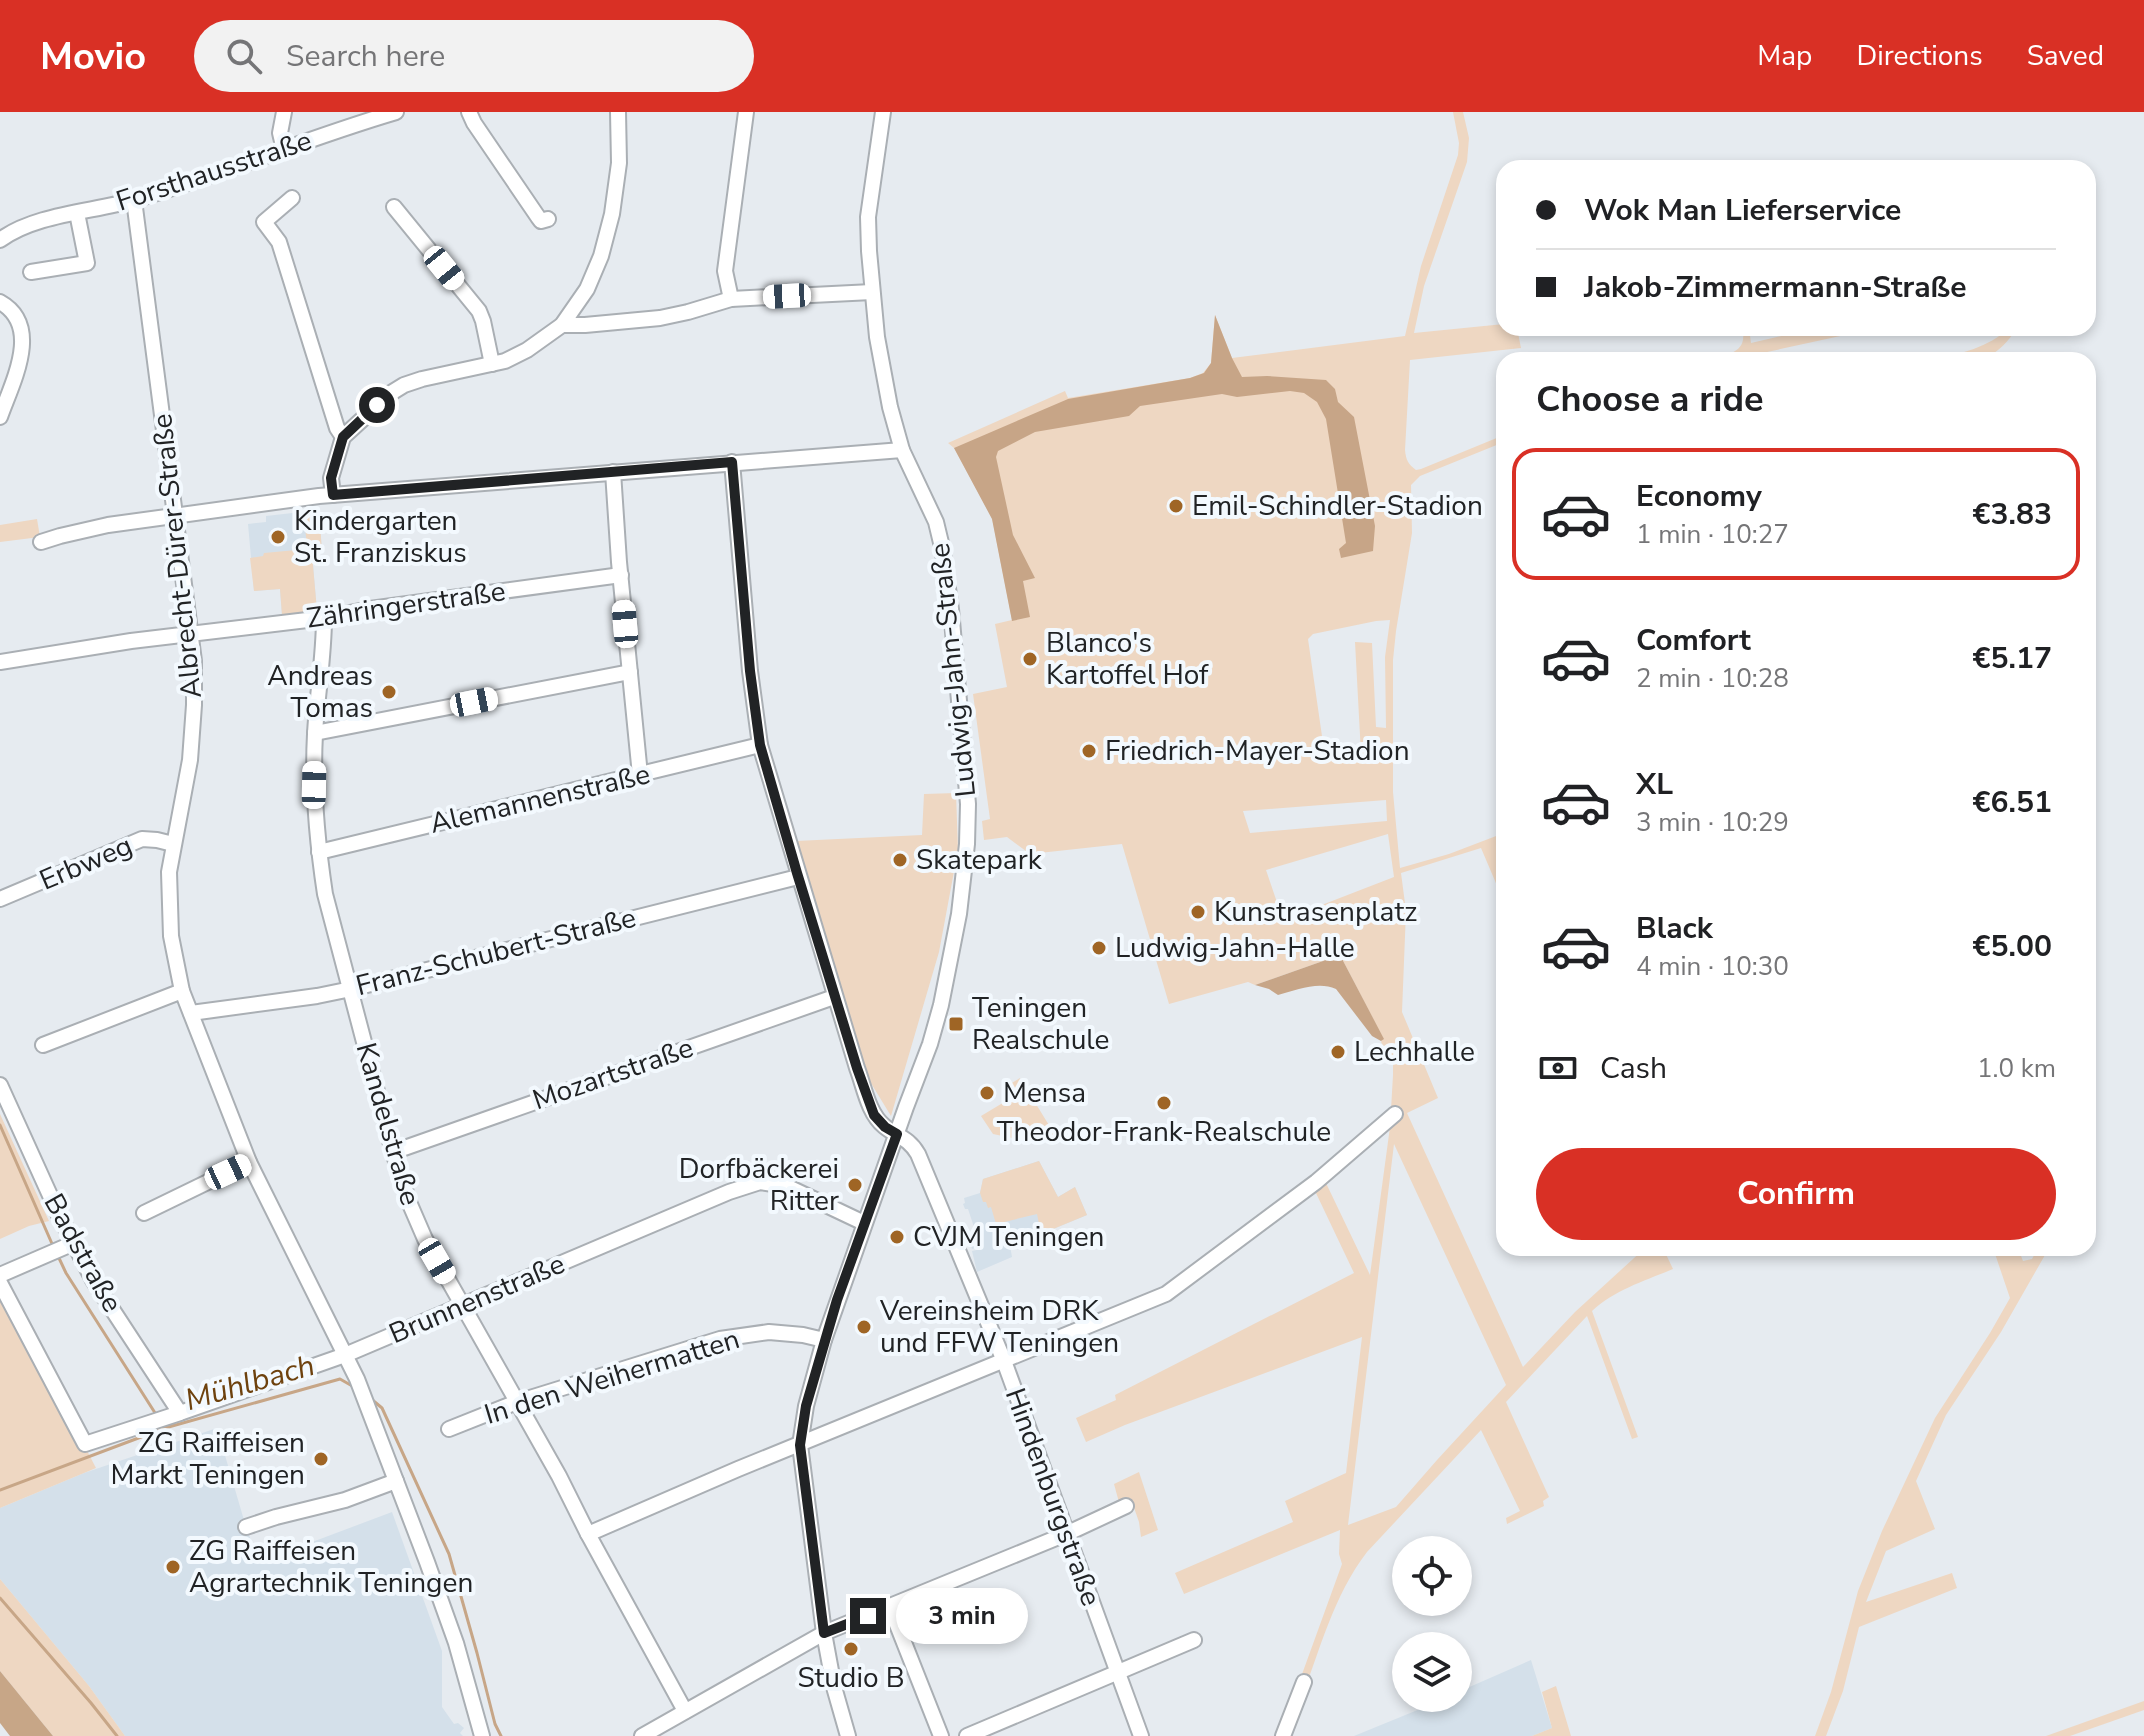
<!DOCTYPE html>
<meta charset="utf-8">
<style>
body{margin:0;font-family:"Nunito Sans",sans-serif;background:#f2f2f2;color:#202124;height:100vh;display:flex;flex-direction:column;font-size:30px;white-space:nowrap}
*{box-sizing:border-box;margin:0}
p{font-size:26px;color:#757577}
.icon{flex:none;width:44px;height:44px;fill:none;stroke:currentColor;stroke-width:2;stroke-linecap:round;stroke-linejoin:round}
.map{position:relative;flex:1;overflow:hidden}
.sheet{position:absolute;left:1496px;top:240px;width:600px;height:904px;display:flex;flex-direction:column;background:#fff;border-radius:24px;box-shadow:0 4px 12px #0003}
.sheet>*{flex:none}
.hud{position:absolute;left:1496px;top:48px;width:600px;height:176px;border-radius:24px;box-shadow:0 4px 12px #0003;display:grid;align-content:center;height:176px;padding:0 40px;background:#fff}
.controls{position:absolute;left:1392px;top:1424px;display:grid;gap:16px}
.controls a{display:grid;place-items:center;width:80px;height:80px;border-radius:50%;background:#fff;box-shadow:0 4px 12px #0003;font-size:40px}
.end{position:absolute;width:36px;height:36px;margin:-18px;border:10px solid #212325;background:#fff;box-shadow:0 0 0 4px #fff}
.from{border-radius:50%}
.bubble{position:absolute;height:56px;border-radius:28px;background:#fff;box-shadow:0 4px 12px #0003;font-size:26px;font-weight:700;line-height:56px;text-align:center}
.car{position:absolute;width:24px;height:48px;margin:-24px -12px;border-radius:10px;box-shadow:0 0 6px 2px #0007;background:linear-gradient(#fff 24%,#345 0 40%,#fff 0 76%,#345 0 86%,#fff 0)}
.hud b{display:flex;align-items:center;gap:28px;height:76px;font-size:30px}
.hud b+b{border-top:2px solid #e0e0e0}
.hud i{width:20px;height:20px;background:#202124}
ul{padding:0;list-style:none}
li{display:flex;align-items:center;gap:24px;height:132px;margin:0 16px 12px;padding:0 24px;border:4px solid transparent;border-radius:24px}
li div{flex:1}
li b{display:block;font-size:30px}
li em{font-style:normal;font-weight:700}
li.active{border-color:#d93025}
li>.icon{width:72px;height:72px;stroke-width:1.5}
h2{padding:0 40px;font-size:36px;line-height:96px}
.pay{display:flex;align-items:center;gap:20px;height:88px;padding:0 40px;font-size:30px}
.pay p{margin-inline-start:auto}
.cta{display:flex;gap:16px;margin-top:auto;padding:16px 40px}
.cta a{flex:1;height:92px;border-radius:48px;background:#d93025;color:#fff;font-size:32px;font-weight:700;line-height:92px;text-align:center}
header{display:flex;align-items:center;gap:48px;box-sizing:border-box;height:112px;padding:0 40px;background:#d93025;color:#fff}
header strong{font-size:38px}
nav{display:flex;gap:44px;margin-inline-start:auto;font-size:28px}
.search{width:560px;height:72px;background:#f2f2f2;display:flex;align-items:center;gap:20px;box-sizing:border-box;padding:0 28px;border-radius:44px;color:#757577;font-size:30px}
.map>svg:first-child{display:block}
</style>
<header>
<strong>Movio</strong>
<div class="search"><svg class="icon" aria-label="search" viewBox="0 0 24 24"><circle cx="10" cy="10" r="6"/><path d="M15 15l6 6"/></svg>Search here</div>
<nav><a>Map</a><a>Directions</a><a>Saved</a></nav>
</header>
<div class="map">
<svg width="2144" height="1624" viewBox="0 0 2144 1624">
<rect width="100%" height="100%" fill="#e6ebf0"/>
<g fill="#d4e0ea">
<polygon points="319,398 322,440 312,442 317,499 282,503 280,477 254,479 248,412 266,410 266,404"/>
<polygon points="1039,1049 1058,1085 1075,1075 1087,1103 1041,1122 1009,1128 1012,1145 977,1160 972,1139 981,1137 980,1134 972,1137 968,1121 975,1118 968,1097 965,1097 963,1092 965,1091 964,1086 980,1081 983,1067"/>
<polygon points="217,1316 246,1415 259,1450 392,1400 442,1539 442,1595 454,1612 458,1611 464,1616 460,1621 463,1624 125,1624 89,1574 0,1467 0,1396 84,1361"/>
<polygon points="1531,1548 1552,1616 1532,1624 1354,1624 1447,1586 1458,1586 1458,1580"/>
</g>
<g fill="#eed7c2" fill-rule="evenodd">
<path d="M1453,0H1463L1469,26L1467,50L1424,174L1414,221L1504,212V216H1517L1521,236L1410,248L1405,338C1406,348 1408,352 1416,358L1421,357L1504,323V330L1420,364L1411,373L1412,421L1396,519L1393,548V680L1400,756L1449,742L1504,721L1502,728L1504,733V790L1481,736L1401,761L1406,799L1402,900L1438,986L1407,1001L1523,1255L1575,1200L1645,1136H1663L1673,1157C1644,1169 1615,1178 1592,1199L1638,1325L1632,1327L1587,1204L1506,1290L1549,1385L1543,1389L1544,1394L1507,1412L1506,1406L1520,1399L1481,1318L1367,1440C1334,1483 1320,1537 1301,1588L1293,1587L1342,1452L1339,1442L1340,1418L1184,1482L1175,1461L1293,1410L1285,1389L1346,1361L1362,1225L1125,1313L1086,1330L1076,1306L1116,1288L1115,1283L1354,1161L1315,1079L1325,1069L1370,1163L1390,1015L1393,963V950L1381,930L1383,926L1340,843L1255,873L1248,870L1169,892L1122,732L1030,742L1007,725L984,728L982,709L990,707L973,582L1007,575L995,512L1012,508L992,406L954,336L948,331L1065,279L1068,286L1190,266L1203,261L1211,251L1215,203L1232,246L1405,224L1421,154L1458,43L1459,31ZM1390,508L1385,545L1386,616L1376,615L1372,531L1355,530L1361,642L1325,645L1308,527L1313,522L1376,509ZM1386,688L1387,709L1250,721L1243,699ZM1388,722L1394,765L1283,808L1266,758ZM1394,1032L1506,1273L1437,1348L1396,1395L1348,1413Z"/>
<path d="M1742,216H1749L1751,231L1816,216H1843L1845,223L1730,248H1707C1726,243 1749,241 1742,216Z"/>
<path d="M2009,216H2017C1992,254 1975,248 1934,248C1961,241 1988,236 2009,216Z"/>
<polygon points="319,398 322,440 312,442 317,499 282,503 280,477 254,479 250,446 263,444 264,441 307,437 304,401"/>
<polygon points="37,407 40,425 0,430 0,413"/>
<polygon points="956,681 958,738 939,840 891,1004 866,963 796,729 922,723 924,682"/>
<polygon points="1020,966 1055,1023 1041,1032 993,1022 981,1004 1011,986 1005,975"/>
<polygon points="0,1002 49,1109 29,1114 0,1127"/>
<polygon points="1039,1049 1058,1085 1075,1075 1087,1103 1041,1122 1037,1102 996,1112 991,1095 988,1096 986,1090 983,1090 980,1081 983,1067"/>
<polygon points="1993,1136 2018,1136 2023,1149 2032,1147 2038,1136 2049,1136 2001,1220 1946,1303 1916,1369 1935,1417 1886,1439 1866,1490 1952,1461 1957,1476 1859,1515 1843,1579 1826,1624 1815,1624 1831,1580 1858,1479 1882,1419 1935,1306 1990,1221 2010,1186"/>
<polygon points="0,1171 96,1356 0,1396"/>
<polygon points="1139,1360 1158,1418 1141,1425 1139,1410 1132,1390 1120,1394 1114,1372"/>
<polygon points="0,1467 89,1574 125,1624 53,1624 0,1559"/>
<polygon points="1556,1574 1571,1624 1532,1624 1552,1616 1542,1580"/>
<polygon points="2144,1589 2144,1598 2070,1624 2046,1624"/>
</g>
<g fill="#c7a587">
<polygon points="1215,203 1232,246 1242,265 1267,264 1326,268 1335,277 1338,290 1354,305 1375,414 1373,439 1341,446 1339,437 1346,431 1326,307 1317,290 1304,281 1290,279 1237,285 1222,282 1140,294 1129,304 1035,320 998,339 996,345 1013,423 1035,466 1023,469 1030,505 1012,509 992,407 954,336 1068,287 1190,266 1204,261 1211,251"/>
<path d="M1340,843L1384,927L1381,929L1372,924L1336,877C1318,869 1297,878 1278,883L1269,877L1255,873Z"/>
</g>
<polygon fill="#c7a687" points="0,1559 53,1624 10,1624 0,1611"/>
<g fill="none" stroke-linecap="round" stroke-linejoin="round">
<g stroke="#c7a687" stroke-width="3">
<polyline points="0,1013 53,1134"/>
<polyline points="58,1144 66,1161 157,1304"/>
<polyline points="370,1286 382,1296 449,1442 477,1541 495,1612 501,1624"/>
<polyline points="161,1311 165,1316 340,1267 354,1275"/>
<polyline points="0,1378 165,1316"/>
<polyline points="0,1486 91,1591 117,1624"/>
</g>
<defs>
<g id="minor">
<polyline points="284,0 280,21 284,38"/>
<polyline points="469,0 474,11 538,105 541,109 548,107"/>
<polyline points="292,86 264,110 279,130 337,316 343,325"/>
<polyline points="134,88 194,549 194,593 190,648 169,760 171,824 182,879 249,1050 357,1267 427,1450 456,1531 482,1624"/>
<polyline points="394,95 479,199 483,209 492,252"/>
<path d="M0,128C35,102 92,100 134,88C223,62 307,26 396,0"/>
<polyline points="31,160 87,151 77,101"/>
<polyline points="731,187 725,159 746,0"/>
<path d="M0,190C43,214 12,271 0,305"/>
<polyline points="562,213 585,213 660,206 688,200 731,187 872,180"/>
<path d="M732,350L750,559L760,633L857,956C864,974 868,1001 884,1014C897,1025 908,1025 918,1042L1004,1249L1141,1624"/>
<polyline points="613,360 619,450 640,663"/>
<polyline points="333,383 331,366 343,325 391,281 404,273 422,267 505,249 527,238 562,213 587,177 601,144 612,102 619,51 618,0"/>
<polyline points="41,430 60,424 108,413 319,384 902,338"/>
<path d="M324,506C324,545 317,583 315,622C312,676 317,729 325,782L393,1040L409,1090L425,1127L559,1364L588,1422L685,1599"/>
<polyline points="0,550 131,529 324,506 370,497 621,463"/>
<polyline points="315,621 630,560"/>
<polyline points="319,740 760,633"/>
<polyline points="0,787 142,727 157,728 173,732"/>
<polyline points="191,901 317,884 351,877 798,765"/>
<polyline points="43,933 182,879"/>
<polyline points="0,973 58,1101 93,1168 180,1301"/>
<polyline points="393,1040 834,885"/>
<polyline points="144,1101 249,1050"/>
<polyline points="0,1163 74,1131"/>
<polyline points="0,1171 85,1332 180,1301 345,1243 729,1080 760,1070 786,1074 864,1111"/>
<polyline points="449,1317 517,1290 720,1227 769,1220 803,1223 824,1228"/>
<polyline points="246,1415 276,1405 345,1388 396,1369"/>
<polyline points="588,1422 738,1357 1166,1182 1316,1070 1395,1002"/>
<polyline points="890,1495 941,1624"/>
<polyline points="642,1624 824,1521 1066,1422 1126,1394"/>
<polyline points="848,1624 834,1575 824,1521 800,1333 806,1294 824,1228 906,995 930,932 941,893 959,802 967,732 968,692 951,497 942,435 936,410 902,338 890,295 877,225 869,139 868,105 883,0"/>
<polyline points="967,1624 1194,1528"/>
<polyline points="1283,1624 1304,1570"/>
</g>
</defs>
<use href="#minor" stroke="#aaafb4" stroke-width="18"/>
<use href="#minor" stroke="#fff" stroke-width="14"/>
</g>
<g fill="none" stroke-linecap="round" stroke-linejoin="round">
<polyline stroke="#212325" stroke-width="10" points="377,293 343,325 331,366 333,383 732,350 750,559 760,633 797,761 857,956 874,1003 885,1015 897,1022 837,1188 806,1294 800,1333 824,1521 868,1504"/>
</g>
<g fill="#9f6525" stroke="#f3f9fe" stroke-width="3">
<circle cx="1176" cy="394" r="8"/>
<circle cx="278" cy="425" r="8"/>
<circle cx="1030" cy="547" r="8"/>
<circle cx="389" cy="580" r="8"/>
<circle cx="1089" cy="639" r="8"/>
<circle cx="900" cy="748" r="8"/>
<circle cx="1198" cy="800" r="8"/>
<circle cx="1099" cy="836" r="8"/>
<rect x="948" y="904" width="16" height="16" rx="4"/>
<circle cx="1338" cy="940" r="8"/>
<circle cx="987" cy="981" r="8"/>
<circle cx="1164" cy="991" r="8"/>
<circle cx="855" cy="1073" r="8"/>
<circle cx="897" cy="1125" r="8"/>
<circle cx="864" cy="1215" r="8"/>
<circle cx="321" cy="1347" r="8"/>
<circle cx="173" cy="1455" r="8"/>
<circle cx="851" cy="1537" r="8"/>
</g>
<g text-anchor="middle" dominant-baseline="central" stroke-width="8" stroke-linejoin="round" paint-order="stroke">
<g font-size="28" fill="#212325" stroke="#f3f9fe">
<text transform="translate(214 59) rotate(-18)">Forsthausstraße</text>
<text transform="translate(177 444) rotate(-96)">Albrecht-Dürer-Straße</text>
<text transform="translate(406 493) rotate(-8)">Zähringerstraße</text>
<text transform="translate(953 558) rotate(-96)">Ludwig-Jahn-Straße</text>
<text transform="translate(540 687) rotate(-13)">Alemannenstraße</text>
<text transform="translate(86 751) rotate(-23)">Erbweg</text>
<text transform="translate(496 840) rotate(-14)">Franz-Schubert-Straße</text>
<text transform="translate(613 962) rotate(-19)">Mozartstraße</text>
<text transform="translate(388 1012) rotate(74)">Kandelstraße</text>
<text transform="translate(83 1141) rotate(61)">Badstraße</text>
<text transform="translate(477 1187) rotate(-23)">Brunnenstraße</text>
<text transform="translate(612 1265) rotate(-17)">In den Weihermatten</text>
<text transform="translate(1053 1385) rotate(70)">Hindenburgstraße</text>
</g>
<g font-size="28" fill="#212325" stroke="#f3f9fe" text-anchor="start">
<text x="1192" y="394">Emil-Schindler-Stadion</text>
<text x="294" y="409">Kindergarten<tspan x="294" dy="32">St. Franziskus</tspan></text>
<text x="1046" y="531">Blanco's<tspan x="1046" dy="32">Kartoffel Hof</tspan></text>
<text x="373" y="564" text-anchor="end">Andreas<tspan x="373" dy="32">Tomas</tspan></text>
<text x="1105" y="639">Friedrich-Mayer-Stadion</text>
<text x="916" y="748">Skatepark</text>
<text x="1214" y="800">Kunstrasenplatz</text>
<text x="1115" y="836">Ludwig-Jahn-Halle</text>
<text x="972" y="896">Teningen<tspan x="972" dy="32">Realschule</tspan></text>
<text x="1354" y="940">Lechhalle</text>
<text x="1003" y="981">Mensa</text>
<text x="1164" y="1020" text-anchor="middle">Theodor-Frank-Realschule</text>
<text x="839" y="1057" text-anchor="end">Dorfbäckerei<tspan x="839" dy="32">Ritter</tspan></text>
<text x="913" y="1125">CVJM Teningen</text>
<text x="880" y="1199">Vereinsheim DRK<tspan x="880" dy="32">und FFW Teningen</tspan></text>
<text x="305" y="1331" text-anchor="end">ZG Raiffeisen<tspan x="305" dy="32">Markt Teningen</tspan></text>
<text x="189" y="1439">ZG Raiffeisen<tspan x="189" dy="32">Agrartechnik Teningen</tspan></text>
<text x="851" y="1566" text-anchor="middle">Studio B</text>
</g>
<g font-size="30" font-style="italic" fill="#6e420e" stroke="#f3f9fe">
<text transform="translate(250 1271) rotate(-16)">Mühlbach</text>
</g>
</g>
</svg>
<div class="controls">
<a><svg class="icon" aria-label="locate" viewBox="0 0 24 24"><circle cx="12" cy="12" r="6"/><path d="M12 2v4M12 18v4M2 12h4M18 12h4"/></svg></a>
<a><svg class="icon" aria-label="layers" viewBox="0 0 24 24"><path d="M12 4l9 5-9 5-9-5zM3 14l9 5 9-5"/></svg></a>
</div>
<i class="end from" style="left:377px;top:293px"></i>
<i class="end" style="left:868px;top:1504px"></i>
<div class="bubble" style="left:896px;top:1476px;width:132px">3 min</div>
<i class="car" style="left:444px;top:156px;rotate:141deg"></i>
<i class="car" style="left:787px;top:184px;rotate:267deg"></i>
<i class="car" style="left:625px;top:512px;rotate:355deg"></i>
<i class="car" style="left:474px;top:590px;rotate:79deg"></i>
<i class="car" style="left:314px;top:673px;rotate:1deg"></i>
<i class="car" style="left:228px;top:1060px;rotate:65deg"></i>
<i class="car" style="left:437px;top:1149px;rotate:150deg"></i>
<div class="hud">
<b><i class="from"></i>Wok Man Lieferservice</b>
<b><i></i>Jakob-Zimmermann-Straße</b>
</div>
<section class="sheet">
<h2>Choose a ride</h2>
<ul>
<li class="active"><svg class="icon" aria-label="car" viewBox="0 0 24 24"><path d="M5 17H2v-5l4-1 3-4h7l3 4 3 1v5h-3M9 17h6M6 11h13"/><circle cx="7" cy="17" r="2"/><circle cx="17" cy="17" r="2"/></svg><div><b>Economy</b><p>1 min · 10:27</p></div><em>€3.83</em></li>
<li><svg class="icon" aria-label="car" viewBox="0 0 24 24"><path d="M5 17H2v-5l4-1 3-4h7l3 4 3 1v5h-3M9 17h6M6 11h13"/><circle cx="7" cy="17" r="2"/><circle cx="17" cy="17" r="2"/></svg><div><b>Comfort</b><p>2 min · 10:28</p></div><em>€5.17</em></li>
<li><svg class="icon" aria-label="car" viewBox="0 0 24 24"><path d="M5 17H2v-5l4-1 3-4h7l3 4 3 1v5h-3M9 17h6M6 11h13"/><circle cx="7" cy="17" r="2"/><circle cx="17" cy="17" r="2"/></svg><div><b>XL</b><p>3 min · 10:29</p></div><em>€6.51</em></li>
<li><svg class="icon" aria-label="car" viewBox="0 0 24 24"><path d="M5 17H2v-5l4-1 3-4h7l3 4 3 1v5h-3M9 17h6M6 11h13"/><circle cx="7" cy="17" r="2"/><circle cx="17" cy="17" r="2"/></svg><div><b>Black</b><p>4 min · 10:30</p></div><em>€5.00</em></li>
</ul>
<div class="pay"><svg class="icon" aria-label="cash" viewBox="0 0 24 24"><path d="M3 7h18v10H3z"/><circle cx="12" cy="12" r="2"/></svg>Cash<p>1.0 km</p></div>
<div class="cta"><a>Confirm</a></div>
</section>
</div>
